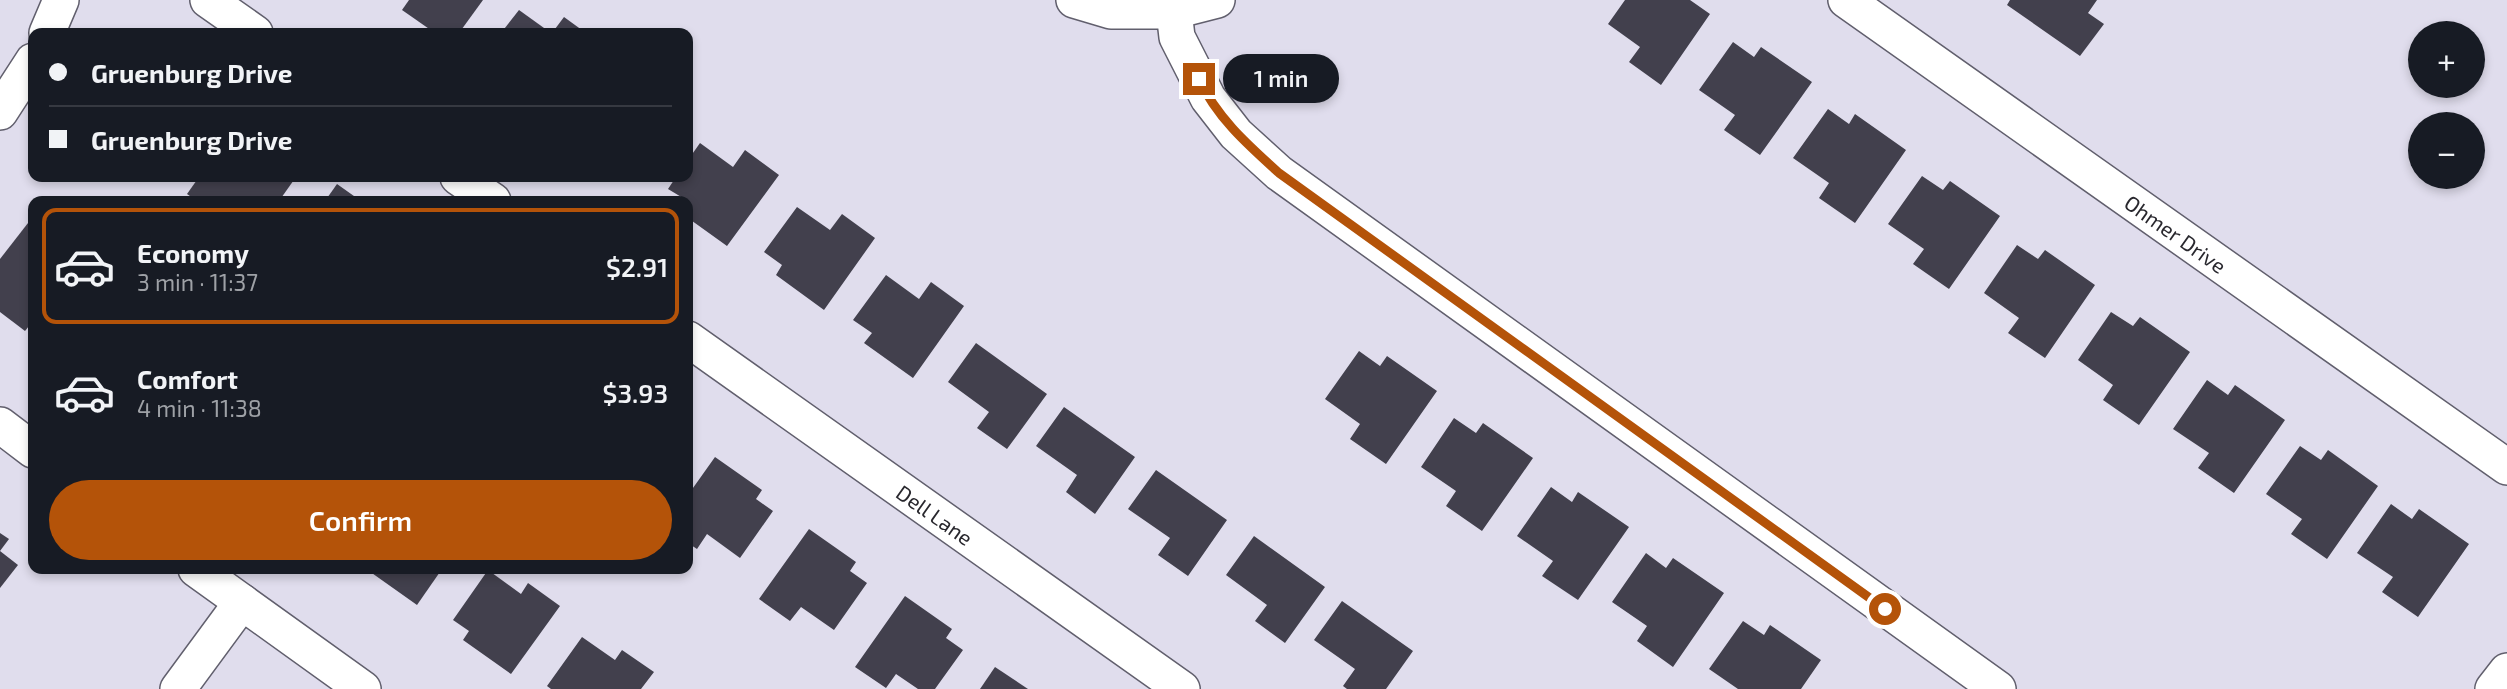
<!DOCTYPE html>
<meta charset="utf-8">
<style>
body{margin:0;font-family:"Exo 2",sans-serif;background:#242831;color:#f1f3f6;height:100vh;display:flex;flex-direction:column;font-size:26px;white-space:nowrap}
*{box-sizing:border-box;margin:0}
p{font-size:23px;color:#9ea1a6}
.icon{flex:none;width:38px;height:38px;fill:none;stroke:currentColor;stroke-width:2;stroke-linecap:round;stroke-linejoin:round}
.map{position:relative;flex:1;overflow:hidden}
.details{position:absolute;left:28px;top:196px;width:665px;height:378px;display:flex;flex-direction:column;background:#171b24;border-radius:14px;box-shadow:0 4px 10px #0003}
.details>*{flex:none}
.top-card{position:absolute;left:28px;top:28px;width:665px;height:154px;border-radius:14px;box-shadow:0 4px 10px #0003;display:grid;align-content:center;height:154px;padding:0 21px;background:#171b24}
.buttons{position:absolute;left:2408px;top:21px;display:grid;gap:14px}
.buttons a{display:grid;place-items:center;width:77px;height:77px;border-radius:50%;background:#171b24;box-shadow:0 4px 10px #0003;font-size:35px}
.end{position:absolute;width:32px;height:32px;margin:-16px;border:9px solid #b45309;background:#fff;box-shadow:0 0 0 4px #fff}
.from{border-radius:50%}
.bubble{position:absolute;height:49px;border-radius:24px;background:#171b24;box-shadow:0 4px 10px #0003;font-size:23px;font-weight:600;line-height:49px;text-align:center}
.top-card b{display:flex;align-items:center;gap:24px;height:66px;font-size:26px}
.top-card b+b{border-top:2px solid #363941}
.top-card i{width:18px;height:18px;background:#f1f3f6}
ul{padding:12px 0 0;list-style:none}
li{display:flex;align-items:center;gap:21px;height:116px;margin:0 14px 10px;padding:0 7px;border:4px solid transparent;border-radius:14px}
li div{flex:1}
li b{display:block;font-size:26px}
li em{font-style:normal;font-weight:600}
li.current{border-color:#b45309}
li>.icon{width:63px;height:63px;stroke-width:1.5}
.cta{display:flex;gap:14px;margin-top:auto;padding:14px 21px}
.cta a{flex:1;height:80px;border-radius:42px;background:#b45309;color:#fff;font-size:28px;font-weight:600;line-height:80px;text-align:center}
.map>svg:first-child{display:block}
</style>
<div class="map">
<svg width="2507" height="689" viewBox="0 0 2507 689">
<rect width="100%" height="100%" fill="#e0dded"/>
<g fill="#42404d">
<polygon points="409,0 483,0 459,33 435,33 402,10"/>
<polygon points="1625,0 1690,0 1710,14 1661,85 1629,62 1640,47 1608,24"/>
<polygon points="2010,0 2097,0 2088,13 2104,24 2080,56 2007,5"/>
<polygon points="519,10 551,33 501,33"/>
<polygon points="564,17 586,33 552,33"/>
<polygon points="1733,42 1754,57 1761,47 1812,82 1760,155 1724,130 1735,115 1699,90"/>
<polygon points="1828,109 1849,124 1855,114 1906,150 1855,223 1819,198 1829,183 1793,158"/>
<polygon points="700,143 733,167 745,150 779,175 727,246 688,218 688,201 668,189 676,177 688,177 688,160"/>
<polygon points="1922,176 1943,190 1950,181 2000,216 1949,289 1913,264 1924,249 1888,224"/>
<polygon points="199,177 296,177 279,201 197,201 187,194"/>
<polygon points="337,184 361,201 325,201"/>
<polygon points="797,207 830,230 842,214 875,238 824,310 776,275 782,265 764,252"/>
<polygon points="28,223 33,226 33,321 25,331 0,312 0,259"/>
<polygon points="2017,245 2038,259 2045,250 2095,285 2045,358 2008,333 2019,318 1984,293"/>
<polygon points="886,275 919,299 931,282 964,306 913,378 864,343 872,333 853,320"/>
<polygon points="2111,312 2133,326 2140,317 2190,352 2139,425 2103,400 2113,385 2078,360"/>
<polygon points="976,343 1047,394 1007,449 977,428 989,412 948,382"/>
<polygon points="1359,351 1380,366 1387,356 1437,391 1386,464 1350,439 1360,424 1325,399"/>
<polygon points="2207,380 2228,395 2235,385 2285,420 2234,493 2198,468 2209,453 2173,429"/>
<polygon points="1064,407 1135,457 1095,514 1066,492 1077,475 1036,446"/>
<polygon points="1454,418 1476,433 1483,423 1533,458 1482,531 1446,506 1456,491 1421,467"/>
<polygon points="2300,446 2321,460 2328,450 2378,486 2327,559 2291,534 2302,519 2266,494"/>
<polygon points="715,457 762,490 756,499 773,511 740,558 707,534 697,549 688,543 688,495"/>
<polygon points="1156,470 1227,520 1188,576 1158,555 1170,538 1128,509"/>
<polygon points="1551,487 1572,502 1578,492 1629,527 1578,600 1542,576 1553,561 1517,536"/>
<polygon points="2391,504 2412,519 2419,509 2469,544 2418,617 2382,592 2393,577 2357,553"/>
<polygon points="809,529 856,562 850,571 867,583 834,630 801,607 790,621 759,599"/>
<polygon points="0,533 9,539 0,551"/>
<polygon points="1254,536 1325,587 1285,643 1255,621 1267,605 1226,575"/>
<polygon points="0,551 18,565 0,588"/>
<polygon points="1646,553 1666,568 1673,558 1724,593 1673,667 1637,641 1647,626 1612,602"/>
<polygon points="370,569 442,569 417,605 369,571"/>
<polygon points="488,570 521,594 528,583 560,606 511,674 463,640 469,631 453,620"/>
<polygon points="905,596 952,629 946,638 963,650 935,689 918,689 896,674 886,688 855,667"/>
<polygon points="1342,601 1413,651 1386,689 1347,689 1343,686 1355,669 1314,640"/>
<polygon points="1743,621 1764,635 1770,625 1821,660 1801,689 1738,689 1709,669"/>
<polygon points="582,637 615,660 622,650 654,672 641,689 551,689 547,686"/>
<polygon points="995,667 1028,689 980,689"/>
</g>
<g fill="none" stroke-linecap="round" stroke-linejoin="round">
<defs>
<g id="street">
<polyline points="208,0 255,33"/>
<polyline points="1074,0 1111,11 1174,11 1217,0"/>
<path id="s1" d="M1846,0L2507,467"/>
<polyline points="1174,11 1177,37 1208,98 1236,134 1279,173 1998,689"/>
<polyline points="47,33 61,0"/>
<polyline points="0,112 33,61"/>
<polyline points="458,177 493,201"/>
<path id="s2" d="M688,339L1182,689"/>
<polyline points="0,425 33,450"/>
<polyline points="196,569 363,689"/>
<polyline points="178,689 242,602"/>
<polyline points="2493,689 2507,671"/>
</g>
</defs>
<use href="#street" stroke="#615f6d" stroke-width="38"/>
<use href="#street" stroke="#fff" stroke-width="35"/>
</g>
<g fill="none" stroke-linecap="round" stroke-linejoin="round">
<path stroke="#b45309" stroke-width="9" d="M1199,79C1217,118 1248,145 1279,173L1885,609"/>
</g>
<g text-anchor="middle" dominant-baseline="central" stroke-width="7" stroke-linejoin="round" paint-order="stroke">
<g font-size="21" fill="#29282e" stroke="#e0dded">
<text stroke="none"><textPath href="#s1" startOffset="404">Ohmer Drive</textPath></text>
<text stroke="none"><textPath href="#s2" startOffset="303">Dell Lane</textPath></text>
</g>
</g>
</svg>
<div class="buttons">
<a>+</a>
<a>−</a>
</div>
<i class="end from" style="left:1885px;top:609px"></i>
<i class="end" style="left:1199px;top:79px"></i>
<div class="bubble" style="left:1223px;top:54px;width:116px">1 min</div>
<div class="top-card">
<b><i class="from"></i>Gruenburg Drive</b>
<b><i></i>Gruenburg Drive</b>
</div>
<section class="details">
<ul>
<li class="current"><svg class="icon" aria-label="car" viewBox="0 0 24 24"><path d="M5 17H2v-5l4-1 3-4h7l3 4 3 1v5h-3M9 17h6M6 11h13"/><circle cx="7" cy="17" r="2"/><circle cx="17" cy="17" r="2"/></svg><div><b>Economy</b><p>3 min · 11:37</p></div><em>$2.91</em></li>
<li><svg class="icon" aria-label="car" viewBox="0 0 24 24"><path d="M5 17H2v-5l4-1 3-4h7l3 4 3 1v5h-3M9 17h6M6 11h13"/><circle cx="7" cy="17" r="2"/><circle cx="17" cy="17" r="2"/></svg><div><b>Comfort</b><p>4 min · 11:38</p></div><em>$3.93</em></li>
</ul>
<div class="cta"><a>Confirm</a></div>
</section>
</div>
